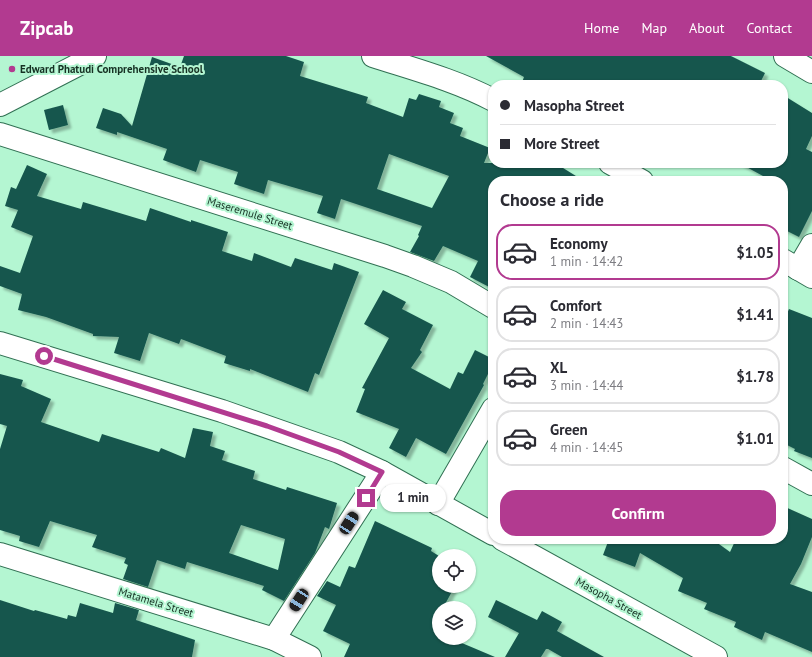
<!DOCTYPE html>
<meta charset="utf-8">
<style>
body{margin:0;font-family:"PT Sans",sans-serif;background:#f2f2f3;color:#2b2b33;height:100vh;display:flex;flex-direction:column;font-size:15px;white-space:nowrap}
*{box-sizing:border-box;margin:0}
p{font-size:13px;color:#7c7c81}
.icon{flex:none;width:22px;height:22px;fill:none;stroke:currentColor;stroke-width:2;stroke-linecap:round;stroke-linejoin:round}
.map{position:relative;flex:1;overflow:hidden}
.drawer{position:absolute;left:488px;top:120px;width:300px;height:368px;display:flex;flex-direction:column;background:#fff;border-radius:16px;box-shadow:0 1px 3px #0004}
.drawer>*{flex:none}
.banner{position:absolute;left:488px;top:24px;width:300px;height:88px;border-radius:16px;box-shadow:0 1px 3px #0004;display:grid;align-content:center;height:88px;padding:0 12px;background:#fff}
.controls{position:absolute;left:432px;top:493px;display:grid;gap:8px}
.controls a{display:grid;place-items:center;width:44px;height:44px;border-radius:50%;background:#fff;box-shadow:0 1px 3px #0004;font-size:20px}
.end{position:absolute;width:18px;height:18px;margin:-9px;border:5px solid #b23a90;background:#fff;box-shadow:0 0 0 2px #fff}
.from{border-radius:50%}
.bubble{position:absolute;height:28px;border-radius:14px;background:#fff;box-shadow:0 1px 3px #0004;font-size:13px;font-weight:800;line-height:28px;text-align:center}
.car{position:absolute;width:12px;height:24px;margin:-12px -6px;border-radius:5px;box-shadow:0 0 3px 1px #0007;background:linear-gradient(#222 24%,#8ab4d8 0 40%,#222 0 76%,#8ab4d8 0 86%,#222 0)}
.banner b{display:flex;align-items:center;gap:14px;height:38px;font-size:15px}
.banner b+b{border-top:1px solid #e1e1e2}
.banner i{width:10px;height:10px;background:#2b2b33}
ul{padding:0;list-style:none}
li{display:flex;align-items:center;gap:12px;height:56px;margin:0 8px 6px;padding:0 4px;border:2px solid #e1e1e2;border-radius:16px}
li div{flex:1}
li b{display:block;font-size:15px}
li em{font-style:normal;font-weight:800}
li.on{border-color:#b23a90}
li>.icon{width:36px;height:36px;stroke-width:1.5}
h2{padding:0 12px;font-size:18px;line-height:48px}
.cta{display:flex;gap:8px;margin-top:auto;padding:8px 12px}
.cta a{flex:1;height:46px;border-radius:16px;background:#b23a90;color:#fff;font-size:16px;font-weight:800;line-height:46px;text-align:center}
header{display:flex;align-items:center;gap:24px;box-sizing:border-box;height:56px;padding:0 20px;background:#b23a90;color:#fff}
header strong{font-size:19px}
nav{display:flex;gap:22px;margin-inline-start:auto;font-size:14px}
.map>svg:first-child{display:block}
</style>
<header>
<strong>Zipcab</strong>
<nav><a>Home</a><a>Map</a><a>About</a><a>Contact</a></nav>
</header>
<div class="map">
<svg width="812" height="601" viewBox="0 0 812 601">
<defs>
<filter id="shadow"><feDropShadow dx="3.5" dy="3.5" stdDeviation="1" flood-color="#0004"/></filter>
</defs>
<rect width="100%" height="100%" fill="#b4f6d2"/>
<g fill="#17574d" fill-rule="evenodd" filter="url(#shadow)">
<path d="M184,0H286L304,6L300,20L368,41L366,47L403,61L409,42L416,44L419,38L441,45L439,51L454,57L450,67L463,72L460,80L490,92L484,107H555L584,125H493V233L470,221L478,205L443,190L434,205L410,196L419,180L418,179L422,170L341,143L335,163L317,157L323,140L268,124L264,138L234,128L238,116L200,104L196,116L163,104L167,93L117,76V79L96,72L103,52L121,58L132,70L152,1L180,11ZM389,98L449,120L432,152L377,133Z"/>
<polygon points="486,0 731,0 765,17 759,29 521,29 524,21"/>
<polygon points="783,39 812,57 812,80 806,93 812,96 812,155 799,181 783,173 783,125 760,125 763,120 739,107 783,107"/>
<polygon points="63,49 68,69 49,74 44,54"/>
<polygon points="27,109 47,118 37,140 81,153 83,146 146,165 150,152 191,166 191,164 228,176 222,195 252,205 254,197 291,211 295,202 332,214 334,207 359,216 319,319 315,317 308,336 250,313 250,315 224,307 226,300 181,283 179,288 149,277 140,305 114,297 119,281 93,280 93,278 46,261 18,254 22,238 0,230 0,210 20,217 33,180 11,171 18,154 5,150 11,131 16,133"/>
<polygon points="383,234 406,246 402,253 433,269 420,294 422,296 411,312 450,333 458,316 463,318 475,294 493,303 493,308 483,328 484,329 446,398 416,382 406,401 389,392 399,373 356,356 365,333 362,332 389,282 364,268"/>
<polygon points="789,253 812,262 812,402 794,395 795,393 783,387 783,267"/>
<path d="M0,318L23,324L21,330L51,343L41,366L99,386L102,378L159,396L161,392L185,402L193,372L213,376L210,390L225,395L222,404L255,415L253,423L286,434L287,431L337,447L329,473L325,471L315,497L284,545L262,534L264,530L187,506L185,513L157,504L148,531L123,523L128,509L124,507L126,502L92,491L97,479L50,465L39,491L19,485L20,480L0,474V393L7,370L0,368ZM241,469L285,483L278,514L229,497Z"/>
<polygon points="783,450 812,463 812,481 801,508 790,528 812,536 812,596 765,576 762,584 734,571 736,566 704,553 707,547 678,535 683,522 640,497 635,511 603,499 609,483 712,483 730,496 736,483 783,483"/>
<polygon points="375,465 432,492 431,495 439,500 439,530 455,530 443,552 439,552 439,582 450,582 495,601 344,601 350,588 323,575 336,549 317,540 327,525 340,531 349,510 355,512"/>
<polygon points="0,544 34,555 35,554 67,563 68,559 76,561 80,547 113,557 115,547 139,554 136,564 195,584 192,601 0,601"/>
<polygon points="496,544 537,564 542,555 562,566 557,575 604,601 562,601 548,593 546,593 541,601 505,601 519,577 488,561"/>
</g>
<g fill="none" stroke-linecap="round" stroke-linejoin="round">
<defs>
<g id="minor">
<path d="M373,0C413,13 455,24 493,44"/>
<polyline points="785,0 812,16"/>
<polyline points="0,49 95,0"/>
<polyline points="0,78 385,200 413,210 451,226 493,251"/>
<polyline points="610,107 642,125"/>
<polyline points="783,204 812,221"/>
<polyline points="798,213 812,189"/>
<polyline points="0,287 222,355 339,396 382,416 493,478"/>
<polyline points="783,412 812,428"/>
<polyline points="438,448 493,353"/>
<polyline points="502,483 716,601"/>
<polyline points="0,498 274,583 310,601"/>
<polyline points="274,583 382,416"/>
</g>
</defs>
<use href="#minor" stroke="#317053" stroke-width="24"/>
<use href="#minor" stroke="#fff" stroke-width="22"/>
</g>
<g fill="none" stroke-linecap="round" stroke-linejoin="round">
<polyline stroke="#b23a90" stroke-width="5" points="44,300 267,370 339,396 382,416 366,442"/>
</g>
<circle fill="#b23a90" stroke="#b4f6d2" stroke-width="1.5" cx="12" cy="13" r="4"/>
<g text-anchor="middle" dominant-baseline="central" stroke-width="4" stroke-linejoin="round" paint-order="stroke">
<g font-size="11" font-weight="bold" fill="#163123" stroke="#b4f6d2" text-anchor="start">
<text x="20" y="13">Edward Phatudi Comprehensive School</text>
</g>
<g font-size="11" fill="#163123" stroke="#b4f6d2">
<text transform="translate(250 157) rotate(17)">Maseremule Street</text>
<text transform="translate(609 542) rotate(29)">Masopha Street</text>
<text transform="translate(156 546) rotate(17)">Matamela Street</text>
</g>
</g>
</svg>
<div class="controls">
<a><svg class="icon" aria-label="locate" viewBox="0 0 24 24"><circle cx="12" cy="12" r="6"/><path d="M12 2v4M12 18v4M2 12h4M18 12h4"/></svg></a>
<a><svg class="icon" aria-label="layers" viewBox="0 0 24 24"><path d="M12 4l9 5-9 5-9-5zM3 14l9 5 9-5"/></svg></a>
</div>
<i class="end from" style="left:44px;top:300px"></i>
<i class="end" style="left:366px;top:442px"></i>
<div class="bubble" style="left:380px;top:428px;width:66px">1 min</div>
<i class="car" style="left:349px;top:467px;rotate:33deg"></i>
<i class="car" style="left:299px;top:544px;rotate:213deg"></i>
<div class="banner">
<b><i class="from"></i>Masopha Street</b>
<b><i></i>More Street</b>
</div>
<section class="drawer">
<h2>Choose a ride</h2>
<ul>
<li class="on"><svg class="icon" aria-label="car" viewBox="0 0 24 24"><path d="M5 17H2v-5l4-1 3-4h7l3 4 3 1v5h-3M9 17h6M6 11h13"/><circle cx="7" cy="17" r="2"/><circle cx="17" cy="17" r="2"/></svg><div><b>Economy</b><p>1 min · 14:42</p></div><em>$1.05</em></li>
<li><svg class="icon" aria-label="car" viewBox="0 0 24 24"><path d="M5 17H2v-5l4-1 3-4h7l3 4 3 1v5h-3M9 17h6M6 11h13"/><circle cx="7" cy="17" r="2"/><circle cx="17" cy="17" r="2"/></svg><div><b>Comfort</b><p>2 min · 14:43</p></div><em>$1.41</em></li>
<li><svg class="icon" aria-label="car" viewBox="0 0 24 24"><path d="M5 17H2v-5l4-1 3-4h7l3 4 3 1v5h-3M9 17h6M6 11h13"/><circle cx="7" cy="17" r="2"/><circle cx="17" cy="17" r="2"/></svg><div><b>XL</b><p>3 min · 14:44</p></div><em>$1.78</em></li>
<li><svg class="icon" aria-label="car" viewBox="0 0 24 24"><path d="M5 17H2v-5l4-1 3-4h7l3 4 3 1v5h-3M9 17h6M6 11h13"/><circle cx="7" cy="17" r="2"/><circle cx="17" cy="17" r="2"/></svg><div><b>Green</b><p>4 min · 14:45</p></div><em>$1.01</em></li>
</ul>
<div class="cta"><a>Confirm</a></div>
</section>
</div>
